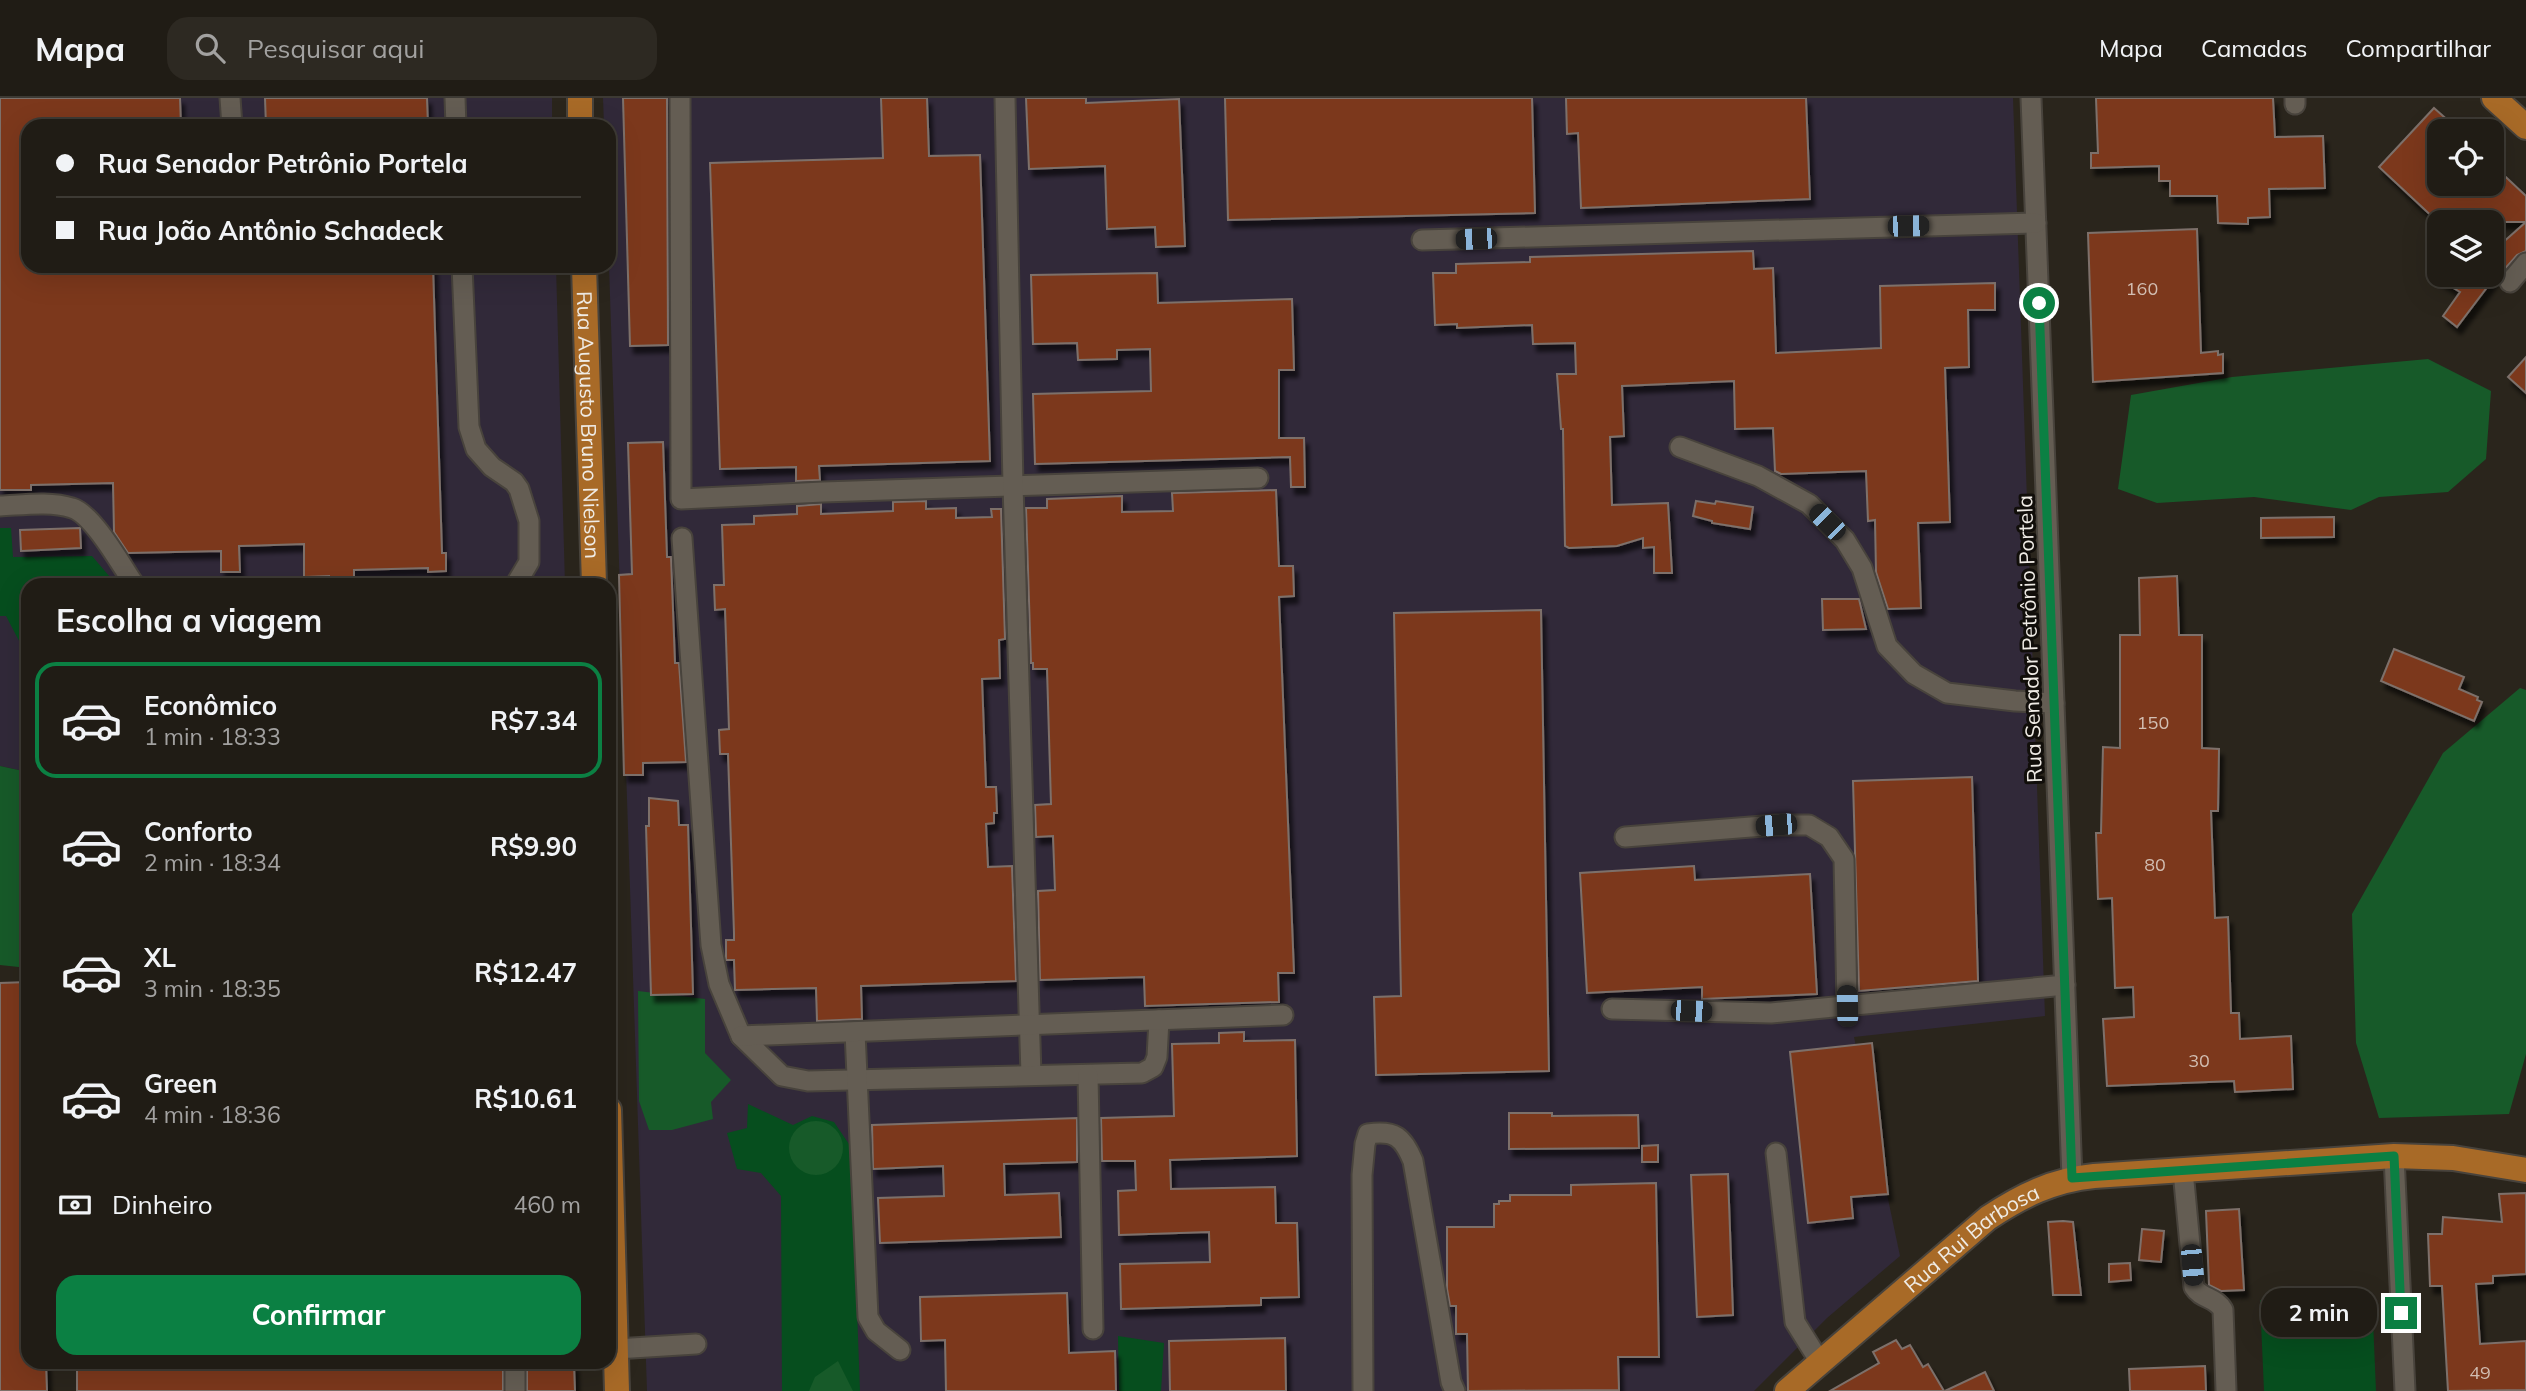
<!DOCTYPE html>
<html lang="pt">
<meta charset="utf-8">
<style>
body{margin:0;font-family:Mulish,sans-serif;background:#2d2922;color:#f1f3f6;height:100vh;display:flex;flex-direction:column;font-size:26px;white-space:nowrap}
*{box-sizing:border-box;margin:0}
p{font-size:23px;color:#a2a1a0}
.icon{flex:none;width:38px;height:38px;fill:none;stroke:currentColor;stroke-width:2;stroke-linecap:round;stroke-linejoin:round}
.map{position:relative;flex:1;overflow:hidden}
.drawer{position:absolute;left:21px;top:480px;width:595px;height:791px;display:flex;flex-direction:column;background:#201c15;border-radius:21px;box-shadow:0 7px 28px #0002,0 0 0 2px #3d3a34}
.drawer>*{flex:none}
.hud{position:absolute;left:21px;top:21px;width:595px;height:154px;border-radius:21px;box-shadow:0 7px 28px #0002,0 0 0 2px #3d3a34;display:grid;align-content:center;height:154px;padding:0 35px;background:#201c15}
.fabs{position:absolute;left:2427px;top:21px;display:grid;gap:14px}
.fabs a{display:grid;place-items:center;width:77px;height:77px;border-radius:14px;background:#201c15;box-shadow:0 7px 28px #0002,0 0 0 2px #3d3a34;font-size:35px}
.end{position:absolute;width:32px;height:32px;margin:-16px;border:9px solid #0b8043;background:#fff;box-shadow:0 0 0 4px #fff}
.from{border-radius:50%}
.bubble{position:absolute;height:49px;border-radius:21px;background:#201c15;box-shadow:0 7px 28px #0002,0 0 0 2px #3d3a34;font-size:23px;font-weight:700;line-height:49px;text-align:center}
.car{position:absolute;width:21px;height:42px;margin:-21px -10px;border-radius:9px;box-shadow:0 0 5px 2px #0007;background:linear-gradient(#222 24%,#8ab4d8 0 40%,#222 0 76%,#8ab4d8 0 86%,#222 0)}
.hud b{display:flex;align-items:center;gap:24px;height:66px;font-size:26px}
.hud b+b{border-top:2px solid #3d3a34}
.hud i{width:18px;height:18px;background:#f1f3f6}
ul{padding:0;list-style:none}
li{display:flex;align-items:center;gap:21px;height:116px;margin:0 14px 10px;padding:0 21px;border:4px solid transparent;border-radius:21px}
li div{flex:1}
li b{display:block;font-size:26px}
li em{font-style:normal;font-weight:700}
li.active{border-color:#0b8043}
li>.icon{width:63px;height:63px;stroke-width:1.5}
h2{padding:0 35px;font-size:32px;line-height:84px}
.pay{display:flex;align-items:center;gap:18px;height:77px;padding:0 35px;font-size:26px}
.pay p{margin-inline-start:auto}
.cta{display:flex;gap:14px;margin-top:auto;padding:14px 35px}
.cta a{flex:1;height:80px;border-radius:21px;background:#0b8043;color:#fff;font-size:28px;font-weight:700;line-height:80px;text-align:center}
header{display:flex;align-items:center;gap:42px;box-sizing:border-box;height:98px;padding:0 35px;background:#201c15;border-bottom:2px solid #3d3a34}
header strong{font-size:33px}
nav{display:flex;gap:38px;margin-inline-start:auto;font-size:24px}
.search{width:490px;height:63px;background:#2d2922;display:flex;align-items:center;gap:18px;box-sizing:border-box;padding:0 24px;border-radius:21px;color:#a2a1a0;font-size:26px}
.map>svg:first-child{display:block}
</style>
<header>
<strong>Mapa</strong>
<div class="search"><svg class="icon" aria-label="search" viewBox="0 0 24 24"><circle cx="10" cy="10" r="6"/><path d="M15 15l6 6"/></svg>Pesquisar aqui</div>
<nav><a>Mapa</a><a>Camadas</a><a>Compartilhar</a></nav>
</header>
<div class="map">
<svg width="2526" height="1293" viewBox="0 0 2526 1293">
<defs>
<filter id="shadow"><feDropShadow dx="4" dy="7" stdDeviation="2" flood-color="#0009"/></filter>
</defs>
<rect width="100%" height="100%" fill="#2a251c"/>
<g fill="#312939">
<polygon points="0,0 552,0 552,28 28,28 28,168 556,168 565,486 28,486 28,674 0,668"/>
<polygon points="603,0 2013,0 2045,918 1854,939 1900,1158 1827,1220 1754,1293 647,1293 609,168 609,28 604,28"/>
</g>
<g fill="#064e1e">
<polygon points="0,430 11,430 13,459 92,458 116,486 28,486 28,560 6,518 0,518"/>
<polygon points="748,1006 793,1027 812,1018 834,1024 851,1049 860,1293 782,1293 781,1098 761,1075 737,1071 727,1035 747,1030"/>
<polygon points="2372,1198 2376,1293 2264,1293 2260,1202"/>
<polygon points="1118,1238 1164,1245 1161,1293 1119,1293"/>
</g>
<g fill="#175a29">
<polygon points="2428,261 2491,293 2486,361 2448,394 2379,399 2351,412 2254,399 2157,405 2118,391 2131,297 2232,279"/>
<polygon points="2520,590 2526,592 2526,956 2509,1016 2379,1020 2356,945 2352,816 2443,655"/>
<polygon points="0,668 28,674 28,870 0,867"/>
<polygon points="638,893 705,901 705,955 731,982 711,1004 713,1021 672,1032 649,1032 639,1003"/>
<circle cx="816" cy="1050" r="27"/>
<polygon points="838,1263 853,1293 809,1293 815,1279"/>
</g>
<g fill="#7c391a" stroke="#7d706b" stroke-width="2" filter="url(#shadow)">
<polygon points="0,0 180,0 181,28 28,28 28,168 433,168 442,455 446,455 446,473 428,474 428,470 354,472 354,484 329,485 329,478 304,479 304,446 239,448 240,474 221,474 221,453 128,455 114,434 113,385 31,387 31,392 0,392"/>
<polygon points="265,0 427,0 428,28 266,28"/>
<polygon points="623,0 667,0 668,247 630,248"/>
<polygon points="881,0 927,0 929,58 980,57 990,363 819,368 820,382 796,383 796,369 720,371 710,65 883,60"/>
<polygon points="1026,0 1086,0 1086,5 1179,1 1185,148 1156,149 1155,129 1107,131 1105,68 1029,71"/>
<polygon points="1225,0 1532,0 1535,115 1228,122"/>
<polygon points="1566,0 1806,0 1810,101 1581,110 1578,35 1567,36"/>
<polygon points="2096,0 2273,0 2275,39 2323,38 2325,90 2269,91 2270,119 2248,120 2248,126 2218,125 2217,98 2170,98 2170,83 2159,83 2159,68 2091,70 2091,55 2098,55"/>
<polygon points="2434,10 2460,33 2440,33 2440,86 2492,86 2492,66 2526,98 2526,153 2517,157 2503,173 2501,171 2457,229 2443,218 2460,194 2432,177 2492,177 2492,154 2526,124 2438,124 2379,69"/>
<polygon points="2197,131 2201,255 2218,253 2218,257 2223,256 2223,275 2093,284 2088,135"/>
<polygon points="1753,153 1754,171 1773,170 1776,255 1881,250 1880,188 1995,185 1995,212 1968,212 1969,269 1945,270 1950,424 1918,425 1921,510 1888,511 1876,474 1875,422 1868,423 1866,373 1781,376 1775,373 1773,330 1735,331 1734,283 1622,288 1624,338 1610,339 1612,407 1668,405 1672,475 1654,475 1654,449 1643,450 1643,440 1617,448 1569,450 1565,448 1563,331 1561,331 1557,276 1576,276 1575,245 1533,246 1532,227 1457,230 1457,226 1435,227 1433,175 1456,175 1456,166 1530,164 1530,159"/>
<polygon points="1157,175 1158,205 1292,201 1294,272 1279,272 1279,340 1304,340 1305,389 1291,389 1290,359 1035,366 1033,296 1151,293 1150,251 1117,252 1117,261 1078,262 1077,245 1033,246 1031,177"/>
<polygon points="2526,259 2526,295 2508,279"/>
<polygon points="663,344 667,459 671,459 675,565 679,565 686,664 643,665 643,677 624,677 619,477 632,476 628,345"/>
<polygon points="1276,392 1279,468 1293,468 1294,498 1279,499 1294,875 1278,875 1279,904 1145,908 1144,879 1040,882 1038,793 1055,792 1053,738 1036,739 1035,707 1051,706 1047,571 1033,571 1033,565 1031,565 1026,410 1047,410 1047,401 1122,398 1122,414 1173,413 1172,395"/>
<polygon points="926,403 926,411 956,410 956,420 992,419 991,411 1001,411 1005,541 999,542 1000,580 982,581 986,689 996,689 997,715 994,715 994,725 986,726 988,769 1012,768 1016,883 861,888 862,921 817,923 816,890 735,892 734,862 726,862 726,842 734,842 734,835 728,656 720,656 719,632 729,631 725,511 715,512 714,487 724,487 722,427 754,426 754,418 797,416 797,408 821,406 821,416 893,413 893,404"/>
<polygon points="1696,403 1715,406 1716,403 1753,409 1750,431 1712,425 1712,423 1693,418"/>
<polygon points="2334,419 2334,439 2261,440 2261,420"/>
<polygon points="80,430 81,450 21,453 20,432"/>
<polygon points="2177,478 2179,537 2202,537 2202,650 2219,651 2218,713 2211,713 2215,820 2228,819 2231,915 2239,915 2240,941 2291,938 2293,991 2235,994 2234,983 2107,988 2103,921 2134,919 2133,889 2115,890 2112,800 2098,801 2096,735 2101,735 2103,649 2120,650 2120,537 2140,537 2139,480"/>
<polygon points="1822,501 1859,501 1866,531 1823,532"/>
<polygon points="1541,512 1549,973 1376,977 1374,899 1401,898 1394,515"/>
<polygon points="2394,551 2464,579 2459,591 2478,599 2477,602 2482,604 2474,623 2381,583"/>
<polygon points="1972,679 1978,883 1859,893 1853,683"/>
<polygon points="649,700 678,703 679,727 688,727 693,896 651,897 646,728 649,728"/>
<polygon points="1694,768 1695,782 1810,776 1817,896 1702,901 1702,889 1587,895 1580,775"/>
<polygon points="28,884 28,1264 46,1264 47,1293 0,1293 0,885"/>
<polygon points="1244,934 1244,943 1295,942 1297,1058 1170,1062 1171,1091 1275,1089 1276,1125 1297,1125 1299,1199 1261,1200 1261,1207 1121,1211 1120,1166 1210,1164 1209,1134 1119,1137 1118,1093 1136,1092 1135,1063 1102,1063 1101,1020 1174,1018 1172,946 1219,945 1219,935"/>
<polygon points="1872,945 1888,1096 1851,1099 1853,1120 1808,1125 1790,954"/>
<polygon points="1509,1015 1552,1015 1552,1018 1638,1017 1639,1050 1509,1051"/>
<polygon points="1077,1020 1077,1064 1004,1066 1005,1097 1059,1095 1061,1139 880,1145 878,1100 944,1098 943,1068 873,1071 872,1027"/>
<polygon points="1658,1047 1658,1064 1642,1064 1642,1048"/>
<polygon points="1728,1076 1733,1217 1697,1219 1691,1077"/>
<polygon points="1656,1085 1659,1259 1618,1259 1619,1292 1468,1293 1467,1236 1456,1236 1456,1208 1450,1208 1447,1191 1447,1129 1494,1129 1494,1106 1499,1106 1499,1103 1510,1103 1510,1097 1571,1097 1571,1087"/>
<polygon points="2526,1095 2526,1176 2493,1178 2493,1185 2476,1186 2480,1246 2526,1243 2526,1292 2448,1293 2442,1188 2430,1188 2428,1136 2442,1136 2443,1119 2502,1124 2499,1096"/>
<polygon points="2239,1111 2244,1192 2221,1193 2209,1187 2206,1113"/>
<polygon points="2063,1123 2073,1124 2081,1197 2053,1197 2048,1124"/>
<polygon points="2142,1131 2164,1133 2161,1164 2139,1162"/>
<polygon points="2130,1165 2131,1182 2109,1184 2109,1166"/>
<polygon points="1067,1195 1069,1255 1115,1253 1116,1293 946,1293 945,1242 921,1243 920,1199"/>
<polygon points="1285,1240 1286,1293 1170,1293 1169,1243"/>
<polygon points="1896,1242 1902,1251 1910,1247 1923,1269 1928,1266 1944,1293 1830,1293 1879,1265 1873,1254"/>
<rect x="77" y="1264" width="426" height="29"/>
<polygon points="527,1264 558,1264 558,1267 574,1266 575,1293 527,1293"/>
<polygon points="2205,1268 2206,1293 2130,1293 2129,1271"/>
<polygon points="1985,1274 1994,1293 1945,1293"/>
</g>
<g fill="none" stroke-linecap="round" stroke-linejoin="round">
<defs>
<g id="minor">
<polyline points="230,0 232,28"/>
<polyline points="455,0 456,28"/>
<polyline points="680,0 681,401 823,394 1258,380"/>
<polyline points="1005,0 1013,387 1031,977"/>
<polyline points="2031,0 2072,1080"/>
<polyline points="2295,0 2295,6"/>
<polyline points="1422,142 2036,125"/>
<polyline points="462,168 469,329 476,351 492,369 514,384 519,391 529,423 529,464 516,486"/>
<polyline points="2510,184 2526,165"/>
<polyline points="1680,349 1758,378 1809,406 1845,442 1862,470 1887,548 1914,576 1947,595 2015,603 2054,605"/>
<path d="M0,408C23,407 50,403 72,410C93,416 121,467 134,486"/>
<polyline points="682,440 711,847 719,886 741,938 782,978 808,983 1142,975 1153,969 1157,959 1159,922"/>
<polyline points="1625,739 1776,727 1809,727 1829,739 1844,761 1847,908"/>
<polyline points="1612,911 1771,915 2065,887"/>
<polyline points="855,934 868,1219 876,1233 900,1252"/>
<polyline points="741,938 1283,917"/>
<polyline points="1088,977 1093,1231"/>
<polyline points="1776,1055 1795,1224 1820,1264"/>
<polyline points="2394,1058 2405,1293"/>
<path d="M2183,1073L2194,1189C2201,1201 2216,1199 2223,1212L2226,1292"/>
<polyline points="616,1251 696,1246"/>
<polyline points="515,1264 515,1293"/>
<path d="M1363,1293L1362,1077L1365,1046L1368,1036C1395,1032 1403,1039 1413,1063L1451,1284L1455,1293"/>
</g>
<g id="major">
<polyline points="580,0 580,28"/>
<polyline points="2494,0 2526,29"/>
<path id="s1" d="M584,168L594,486"/>
<polyline points="609,1012 617,1293"/>
<path id="s2" d="M1787,1293L1988,1120C2021,1098 2053,1082 2094,1078L2394,1058L2453,1060L2526,1072"/>
</g>
</defs>
<use href="#minor" stroke="#48433c" stroke-width="23"/>
<use href="#major" stroke="#48433c" stroke-width="28"/>
<use href="#minor" stroke="#645d53" stroke-width="19"/>
<use href="#major" stroke="#a86a27" stroke-width="24"/>
</g>
<g fill="none" stroke-linecap="round" stroke-linejoin="round">
<polyline stroke="#0b8043" stroke-width="9" points="2039,205 2072,1080 2394,1058 2401,1215"/>
</g>
<g text-anchor="middle" dominant-baseline="central" stroke-width="6" stroke-linejoin="round" paint-order="stroke">
<g font-size="18" fill="#d2beb2">
<text x="2142" y="190">160</text>
<text x="2153" y="624">150</text>
<text x="2155" y="766">80</text>
<text x="2199" y="962">30</text>
<text x="2480" y="1274">49</text>
</g>
<g font-size="21" fill="#efebe5" stroke="#110e0a">
<text stroke="none"><textPath href="#s1" startOffset="159">Rua Augusto Bruno Nielson</textPath></text>
<text transform="translate(2029 541) rotate(-92)">Rua Senador Petrônio Portela</text>
<text stroke="none"><textPath href="#s2" startOffset="240">Rua Rui Barbosa</textPath></text>
</g>
</g>
</svg>
<div class="fabs">
<a><svg class="icon" aria-label="locate" viewBox="0 0 24 24"><circle cx="12" cy="12" r="6"/><path d="M12 2v4M12 18v4M2 12h4M18 12h4"/></svg></a>
<a><svg class="icon" aria-label="layers" viewBox="0 0 24 24"><path d="M12 4l9 5-9 5-9-5zM3 14l9 5 9-5"/></svg></a>
</div>
<i class="end from" style="left:2039px;top:205px"></i>
<i class="end" style="left:2401px;top:1215px"></i>
<div class="bubble" style="left:2261px;top:1190px;width:116px">2 min</div>
<i class="car" style="left:1908px;top:128px;rotate:89deg"></i>
<i class="car" style="left:1476px;top:141px;rotate:268deg"></i>
<i class="car" style="left:1827px;top:424px;rotate:315deg"></i>
<i class="car" style="left:1776px;top:727px;rotate:265deg"></i>
<i class="car" style="left:1847px;top:908px;rotate:359deg"></i>
<i class="car" style="left:1691px;top:913px;rotate:92deg"></i>
<i class="car" style="left:2192px;top:1167px;rotate:175deg"></i>
<div class="hud">
<b><i class="from"></i>Rua Senador Petrônio Portela</b>
<b><i></i>Rua João Antônio Schadeck</b>
</div>
<section class="drawer">
<h2>Escolha a viagem</h2>
<ul>
<li class="active"><svg class="icon" aria-label="car" viewBox="0 0 24 24"><path d="M5 17H2v-5l4-1 3-4h7l3 4 3 1v5h-3M9 17h6M6 11h13"/><circle cx="7" cy="17" r="2"/><circle cx="17" cy="17" r="2"/></svg><div><b>Econômico</b><p>1 min · 18:33</p></div><em>R$7.34</em></li>
<li><svg class="icon" aria-label="car" viewBox="0 0 24 24"><path d="M5 17H2v-5l4-1 3-4h7l3 4 3 1v5h-3M9 17h6M6 11h13"/><circle cx="7" cy="17" r="2"/><circle cx="17" cy="17" r="2"/></svg><div><b>Conforto</b><p>2 min · 18:34</p></div><em>R$9.90</em></li>
<li><svg class="icon" aria-label="car" viewBox="0 0 24 24"><path d="M5 17H2v-5l4-1 3-4h7l3 4 3 1v5h-3M9 17h6M6 11h13"/><circle cx="7" cy="17" r="2"/><circle cx="17" cy="17" r="2"/></svg><div><b>XL</b><p>3 min · 18:35</p></div><em>R$12.47</em></li>
<li><svg class="icon" aria-label="car" viewBox="0 0 24 24"><path d="M5 17H2v-5l4-1 3-4h7l3 4 3 1v5h-3M9 17h6M6 11h13"/><circle cx="7" cy="17" r="2"/><circle cx="17" cy="17" r="2"/></svg><div><b>Green</b><p>4 min · 18:36</p></div><em>R$10.61</em></li>
</ul>
<div class="pay"><svg class="icon" aria-label="cash" viewBox="0 0 24 24"><path d="M3 7h18v10H3z"/><circle cx="12" cy="12" r="2"/></svg>Dinheiro<p>460 m</p></div>
<div class="cta"><a>Confirmar</a></div>
</section>
</div>
